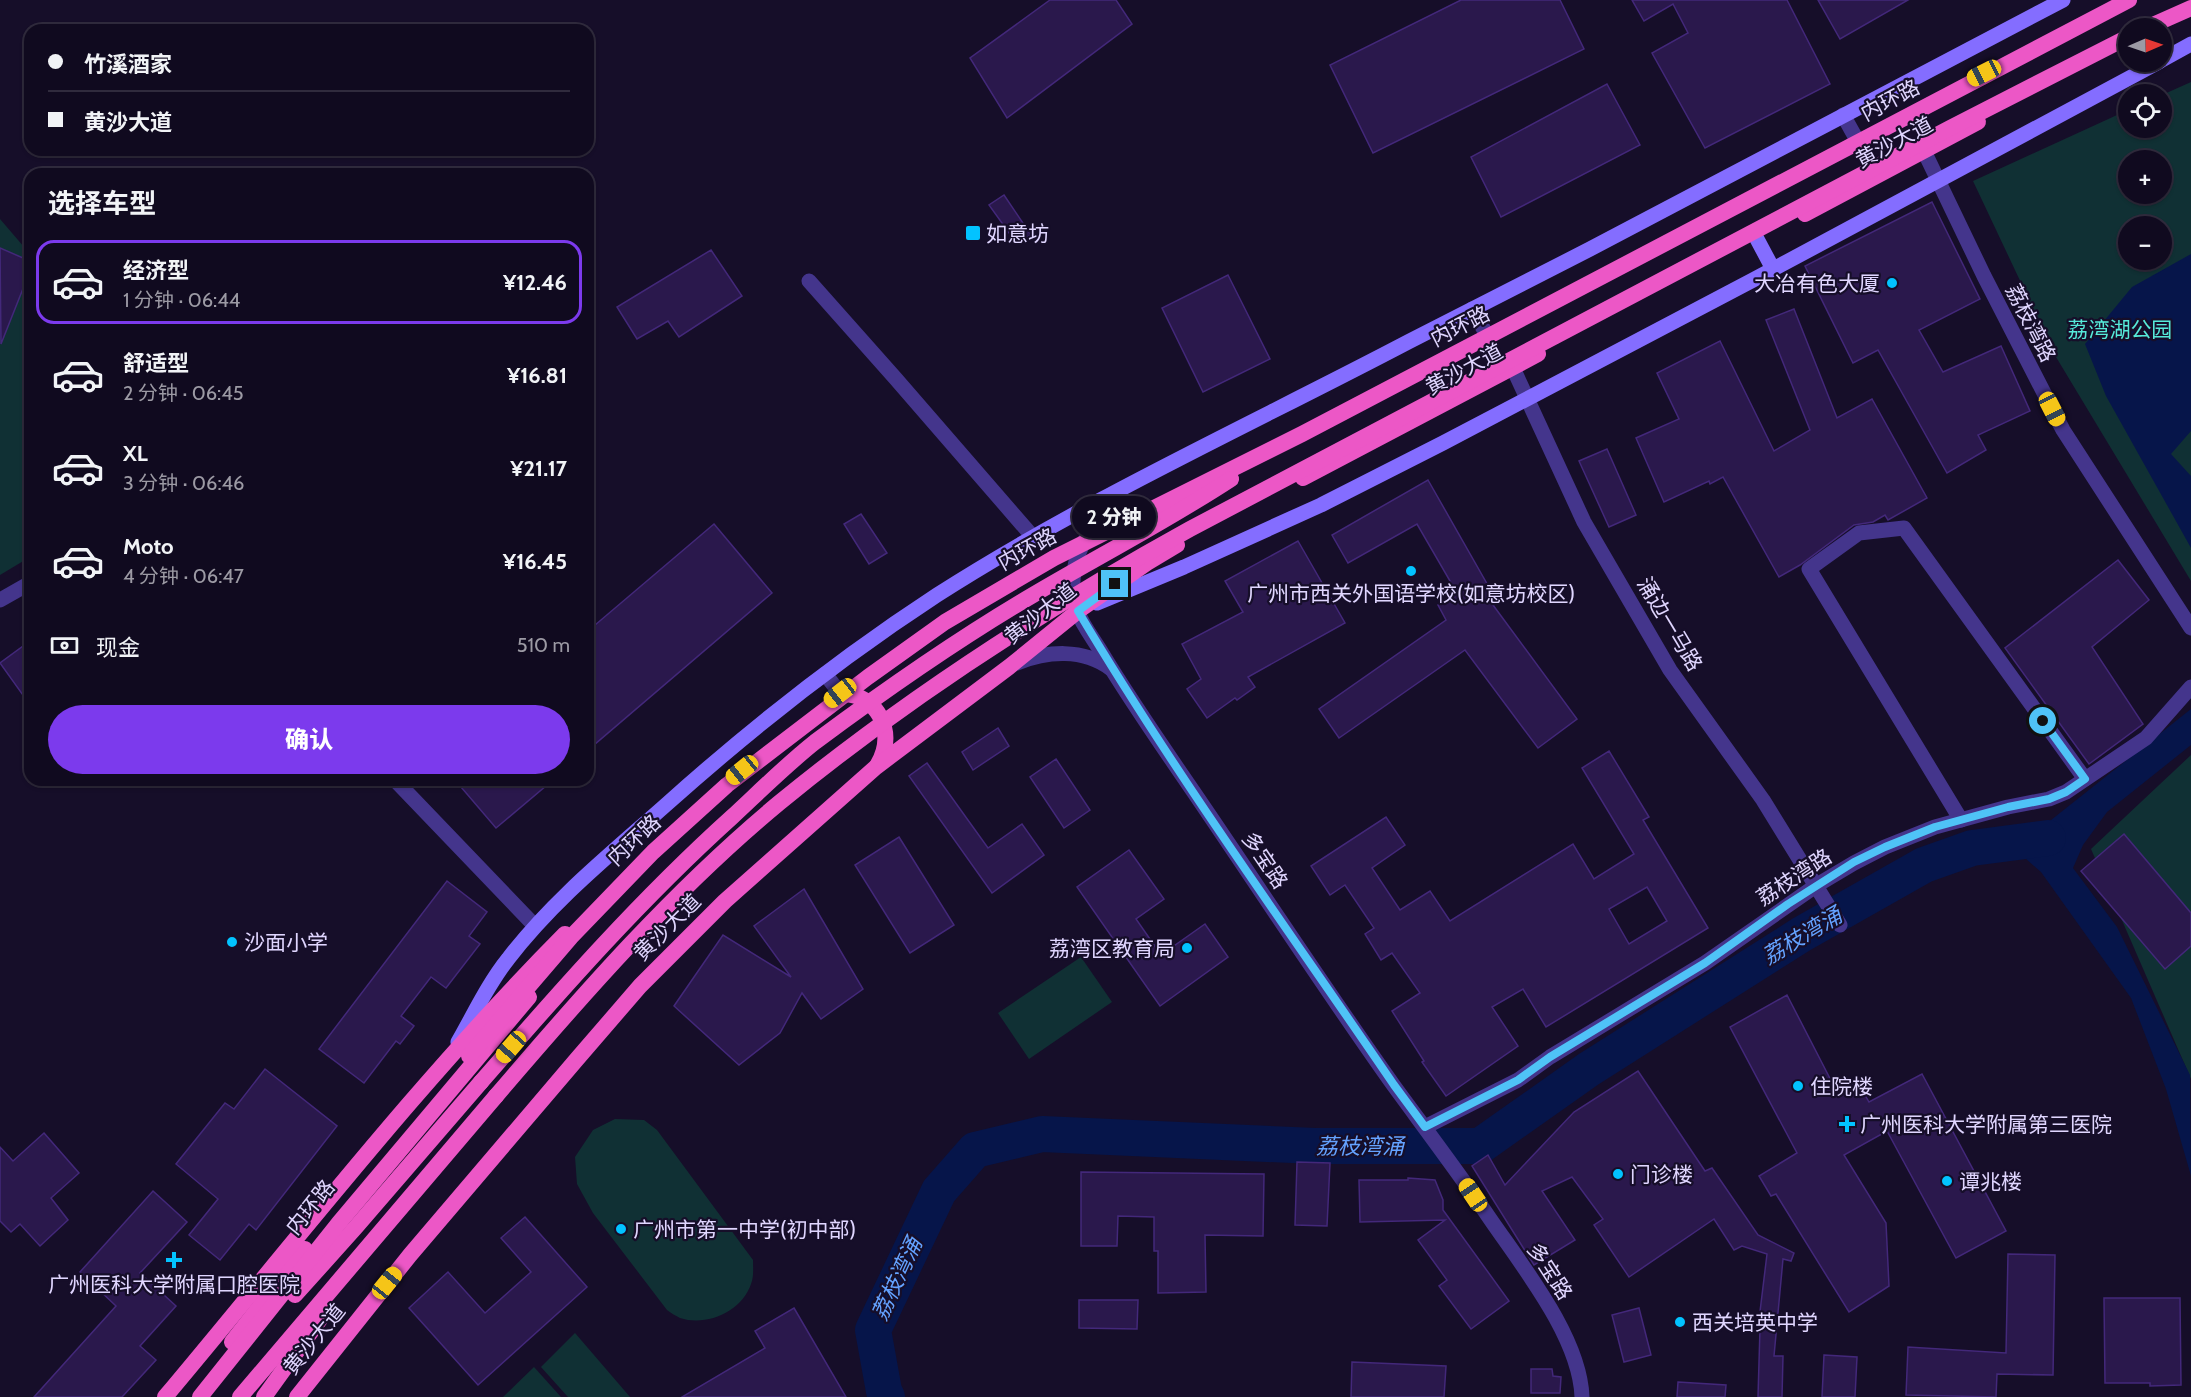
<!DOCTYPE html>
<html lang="zh">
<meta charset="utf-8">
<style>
body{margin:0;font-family:Cabin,"Noto Sans SC",sans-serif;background:#1e182c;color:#f1f3f6;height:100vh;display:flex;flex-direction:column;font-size:22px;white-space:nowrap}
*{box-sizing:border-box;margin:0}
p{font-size:20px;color:#9c9aa4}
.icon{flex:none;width:33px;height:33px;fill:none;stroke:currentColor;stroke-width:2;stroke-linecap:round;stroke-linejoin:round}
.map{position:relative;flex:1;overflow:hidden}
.panel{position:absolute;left:24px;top:168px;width:570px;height:618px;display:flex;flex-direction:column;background:#100a1f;border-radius:18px;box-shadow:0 2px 4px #0004,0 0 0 2px #302b3d}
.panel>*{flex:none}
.top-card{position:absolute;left:24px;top:24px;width:570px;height:132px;border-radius:18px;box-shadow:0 2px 4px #0004,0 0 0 2px #302b3d;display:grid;align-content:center;height:132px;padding:0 24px;background:#100a1f}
.needle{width:39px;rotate:88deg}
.tools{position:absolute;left:2118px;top:18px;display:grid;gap:12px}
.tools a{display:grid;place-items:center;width:54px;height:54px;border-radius:50%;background:#100a1f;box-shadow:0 2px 4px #0004,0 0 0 2px #302b3d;font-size:30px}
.end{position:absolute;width:27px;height:27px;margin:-14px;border:8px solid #4fc3f7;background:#111;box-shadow:0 0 0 3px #111}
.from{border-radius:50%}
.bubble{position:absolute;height:42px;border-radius:21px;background:#100a1f;box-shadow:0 2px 4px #0004,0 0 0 2px #302b3d;font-size:20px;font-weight:800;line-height:42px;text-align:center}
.car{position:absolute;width:18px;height:36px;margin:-18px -9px;border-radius:8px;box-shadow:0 0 4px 2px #0007;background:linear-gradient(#f5c518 24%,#345 0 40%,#f5c518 0 76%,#345 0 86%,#f5c518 0)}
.top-card b{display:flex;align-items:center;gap:21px;height:57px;font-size:22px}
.top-card b+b{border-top:2px solid #302b3d}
.top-card i{width:15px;height:15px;background:#f1f3f6}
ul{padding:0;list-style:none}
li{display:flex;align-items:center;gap:18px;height:84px;margin:0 12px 9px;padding:0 12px;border:3px solid transparent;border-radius:18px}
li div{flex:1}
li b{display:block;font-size:22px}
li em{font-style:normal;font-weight:800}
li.active{border-color:#7c3aed}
li>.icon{width:54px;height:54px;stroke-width:1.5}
h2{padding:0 24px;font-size:27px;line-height:72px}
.pay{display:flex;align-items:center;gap:15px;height:66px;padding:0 24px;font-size:22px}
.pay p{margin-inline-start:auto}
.action{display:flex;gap:12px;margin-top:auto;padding:12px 24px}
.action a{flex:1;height:69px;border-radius:36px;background:#7c3aed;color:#fff;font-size:24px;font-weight:800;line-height:69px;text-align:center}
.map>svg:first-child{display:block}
</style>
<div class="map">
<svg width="2191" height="1397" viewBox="0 0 2191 1397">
<rect width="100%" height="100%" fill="#160e29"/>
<g fill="#103034" fill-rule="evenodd">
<path d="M2191,82V581L2056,357L1973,181L2128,110V128H2162V95ZM2128,160H2162V194H2128ZM2128,226H2162V260H2128Z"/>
<polygon points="0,219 30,254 30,557 0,575"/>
<polygon points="2191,755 2191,1079 2091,849"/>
<polygon points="1081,957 1112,1002 1029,1059 998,1013"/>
<path d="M615,1119L644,1120L657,1130L753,1260C753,1267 754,1277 751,1284C742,1311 707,1327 680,1318C676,1316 671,1313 667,1310L593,1213L577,1184L575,1157L593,1130Z"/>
<polygon points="575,1333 630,1397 568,1397 541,1367"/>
<polygon points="534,1367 561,1397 503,1397"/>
</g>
<g fill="#06154a">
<polygon points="2191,254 2191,431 2171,454 2191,476 2191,548 2106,396 2085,344 2132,287"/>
<polygon points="2191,709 2191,745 2107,812 2083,845 2073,868 2117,927 2190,1075 2191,1176 2166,1089 2131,998 2041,872 2025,858 2028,827 2041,828"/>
</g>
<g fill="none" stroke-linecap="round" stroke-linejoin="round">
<polyline stroke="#06154a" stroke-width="36" points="887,1397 884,1391 873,1330 939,1191 975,1150 1042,1134 1315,1146 1480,1146 1589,1069 1802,934 1924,865 1972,848 2048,838"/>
</g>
<g fill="#2a184c" stroke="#43287a" stroke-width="1.5" fill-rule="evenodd">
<polygon points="1050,0 1116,0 1132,24 1007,118 970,58"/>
<polygon points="1461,0 1560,0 1584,49 1373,153 1330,65"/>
<polygon points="1632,0 1787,0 1830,84 1705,148 1652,53 1688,33 1673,4 1644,21"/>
<polygon points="1818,0 1908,0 1840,39"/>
<polygon points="1607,84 1640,145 1501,217 1471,157"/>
<polygon points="1004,195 1031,235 1017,244 989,205"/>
<polygon points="1932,202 1980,299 1919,330 1943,372 2001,346 2030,411 1978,435 1986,450 1947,473 1878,350 1853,363 1805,266"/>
<polygon points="0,248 30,261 30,271 1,344"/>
<polygon points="711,250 742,296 679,337 668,321 637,339 617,307"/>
<polygon points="1228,275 1270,359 1203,392 1162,308"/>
<polygon points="1794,309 1837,418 1872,399 1927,498 1888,520 1885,515 1873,522 1854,525 1800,565 1779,577 1723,477 1710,484 1709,481 1664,502 1636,438 1679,419 1657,373 1720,341 1774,451 1810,430 1766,320"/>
<polygon points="1607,449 1636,515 1609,527 1579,461"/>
<polygon points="1428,480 1498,603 1493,605 1577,719 1538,748 1465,650 1339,738 1319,709 1446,620 1438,605 1457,593 1417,524 1348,563 1332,535"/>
<polygon points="861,514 887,553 869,564 844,524"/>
<polygon points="714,524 772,593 588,750 588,631"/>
<polygon points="1298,541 1345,623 1248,677 1255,687 1237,700 1235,698 1207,718 1187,689 1201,679 1182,644 1243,612 1225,581"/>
<polygon points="2118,560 2149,600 2092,647 2143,724 2089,764 2005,648"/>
<polygon points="30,641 30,705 0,663"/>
<polygon points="998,728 1009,746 973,770 962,752"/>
<path d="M1609,751L1649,817L1643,820L1708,928L1546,1027L1523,989L1492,1007L1518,1046L1446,1096L1422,1062L1424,1061L1392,1011L1420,993L1392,953L1381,960L1365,934L1374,928L1345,885L1330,895L1311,866L1386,817L1405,845L1372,868L1400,910L1430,891L1450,921L1573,844L1594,879L1634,854L1582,768ZM1647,887L1667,921L1629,944L1609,909Z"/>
<polygon points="1056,759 1090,810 1064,828 1030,777"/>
<polygon points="927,763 988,848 1022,824 1044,855 992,893 909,776"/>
<polygon points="455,780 553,780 496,828"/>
<polygon points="2124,834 2191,913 2191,946 2165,969 2081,871"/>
<polygon points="899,837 954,925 910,953 855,865"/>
<polygon points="1129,850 1164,899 1136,919 1161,955 1205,924 1228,957 1160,1006 1077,887"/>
<polygon points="447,881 487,912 469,936 480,944 446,988 431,977 401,1016 414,1026 400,1044 396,1041 364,1083 319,1049"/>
<polygon points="804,889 863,989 821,1019 802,993 780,1033 739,1065 674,1006 723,935 791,977 754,926"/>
<polygon points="1787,995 1837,1092 1857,1081 1869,1102 1922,1074 2006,1231 1956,1258 1887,1131 1844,1155 1886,1223 1889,1286 1849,1312 1776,1194 1771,1196 1759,1176 1797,1153 1730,1027"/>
<polygon points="265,1069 337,1126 256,1230 249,1224 220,1260 189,1235 218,1199 176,1164 225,1103 234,1109"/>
<polygon points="1638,1071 1705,1171 1712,1168 1758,1235 1794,1253 1791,1261 1783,1259 1774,1356 1783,1356 1782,1397 1758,1397 1760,1328 1758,1328 1767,1254 1742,1246 1734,1250 1714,1219 1629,1277 1594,1225 1603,1219 1572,1177 1542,1191 1575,1240 1534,1265 1472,1166 1488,1155 1505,1185 1574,1112"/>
<polygon points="44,1133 79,1173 51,1198 68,1220 40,1246 20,1224 11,1232 0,1221 0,1147 13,1161"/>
<polygon points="1297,1162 1330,1163 1327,1226 1295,1225"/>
<polygon points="1081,1172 1264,1174 1263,1236 1205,1235 1206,1292 1158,1293 1158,1251 1154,1251 1154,1217 1118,1216 1117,1246 1081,1246"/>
<polygon points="1408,1178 1435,1180 1443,1200 1443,1210 1509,1301 1471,1329 1439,1286 1447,1280 1418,1240 1445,1220 1360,1222 1359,1180 1408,1180"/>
<polygon points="153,1191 187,1222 140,1273 176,1306 140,1346 156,1360 122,1397 34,1397 116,1306 80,1272"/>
<polygon points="525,1217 587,1287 478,1385 409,1308 448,1272 485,1313 531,1272 501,1238"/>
<polygon points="2008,1254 2055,1255 2053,1375 1997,1374 1996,1397 1906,1395 1908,1347 2006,1353"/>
<polygon points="2104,1298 2180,1298 2181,1385 2150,1386 2150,1383 2105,1383"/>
<polygon points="1079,1300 1138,1300 1137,1329 1079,1328"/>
<polygon points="794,1308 846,1397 682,1397 765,1348 755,1331"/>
<polygon points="1639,1308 1651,1355 1624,1362 1612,1315"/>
<polygon points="1824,1355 1857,1357 1855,1397 1822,1397"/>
<polygon points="1352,1362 1446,1366 1444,1397 1351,1397"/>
<polygon points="1531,1369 1552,1369 1553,1376 1561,1377 1560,1393 1531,1393"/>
<polygon points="1678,1382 1726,1385 1725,1397 1677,1397"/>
</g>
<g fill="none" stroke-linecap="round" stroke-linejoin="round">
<g stroke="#44358c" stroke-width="15">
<polyline points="1843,115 1857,140"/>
<polyline points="1924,151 1984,276 2063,430 2191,628"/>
<polyline points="809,281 896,379 1033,537"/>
<polyline points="1472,309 1487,335"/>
<polyline points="1513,368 1584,522 1670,670 1763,800 1840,925"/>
<polyline points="0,600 30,583"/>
<polyline points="825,674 840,693"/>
<polyline points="395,780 535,926"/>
<polyline points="1961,820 1809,569 1859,533 1904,528 2085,779"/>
<polyline points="1425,1127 1518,1080 1550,1057 1705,963 1817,885 1854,863 1885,847 1935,827 2008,807 2049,799 2066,792 2146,738 2191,687"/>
</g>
<g stroke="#44358c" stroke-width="15">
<path d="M1087,537C1073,558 1069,587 1077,611C1083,626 1095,641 1103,655C1131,701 1162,746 1193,791C1260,889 1325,989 1394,1086C1424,1127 1455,1168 1484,1210C1518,1261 1580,1335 1582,1397"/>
<path d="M1017,663C1047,651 1083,648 1111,669"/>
</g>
<g stroke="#846dff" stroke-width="15">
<polyline points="2162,60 2191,44"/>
<polyline points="1757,239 1773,269"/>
<polyline points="1097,603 1184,567 1321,505 1443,443 1753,280 2159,62"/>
<path d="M458,1042C474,1014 488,984 508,959C553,900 613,852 668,803C753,727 842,657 937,595C1087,499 1250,425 1408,342C1468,311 1529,280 1590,249C1748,167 1905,82 2063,0"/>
</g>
<g stroke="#ec57c6" stroke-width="16">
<polyline points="2146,28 2191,8"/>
<polyline points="1805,214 1978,122"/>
<polyline points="1303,478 1538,354"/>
<path d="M837,696L840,693C846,694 854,695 859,697C886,710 892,740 878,764"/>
<polyline points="295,1295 356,1227 481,1082"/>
<polyline points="232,1342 305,1249"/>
<path d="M165,1397C296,1241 421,1079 565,934"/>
<polyline points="200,1397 338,1224 529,997"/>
<polyline points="240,1397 496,1096"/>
<polyline points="264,1397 323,1315"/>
<polyline points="297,1397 410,1255 577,1059 640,986 725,901 876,767 1009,667 1078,611 1147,563 1177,545"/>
</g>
<g stroke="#ec57c6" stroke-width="16">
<polyline points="469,1056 571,937 653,852 727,785 868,677 945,622 1054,558 1302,434 2129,0"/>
<path d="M481,1082C562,989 640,900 732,817C759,792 786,765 815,742C885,690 958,639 1033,595C1099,556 1167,521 1231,479"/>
<path d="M496,1096C584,993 674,890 779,803C907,698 1045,609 1190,529L1950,128L2128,37"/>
</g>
</g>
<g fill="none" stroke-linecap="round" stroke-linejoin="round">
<path stroke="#4fc3f7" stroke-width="8" d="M1115,584L1078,611C1175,774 1287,928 1394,1085L1425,1127L1518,1080L1550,1057L1705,963L1788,904L1854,862L1885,847L1935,827L2008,807L2049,799L2066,792L2085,779L2043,721"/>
</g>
<g fill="#02c3ff" stroke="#160e29" stroke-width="2">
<rect x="965" y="225" width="16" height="16" rx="3"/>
<circle cx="1892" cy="283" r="6"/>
<circle cx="1411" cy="571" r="6"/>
<circle cx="232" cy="942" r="6"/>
<circle cx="1187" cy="948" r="6"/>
<circle cx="1798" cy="1086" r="6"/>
<path d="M1844 1115h6v6h6v6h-6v6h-6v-6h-6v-6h6z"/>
<circle cx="1618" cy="1174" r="6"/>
<circle cx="1947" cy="1181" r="6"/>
<circle cx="621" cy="1229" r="6"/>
<path d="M171 1251h6v6h6v6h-6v6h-6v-6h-6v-6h6z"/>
<circle cx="1680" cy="1322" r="6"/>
</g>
<g text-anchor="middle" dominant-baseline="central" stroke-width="4.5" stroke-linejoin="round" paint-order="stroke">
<g font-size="21" fill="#e0d6ff" stroke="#160e29">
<text transform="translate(1890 100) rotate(-28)">内环路</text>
<text transform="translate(1894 142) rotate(-28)">黄沙大道</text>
<text transform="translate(2031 323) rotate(63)">荔枝湾路</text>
<text transform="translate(1460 326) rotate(-27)">内环路</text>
<text transform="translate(1464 369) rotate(-28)">黄沙大道</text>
<text transform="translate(1027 549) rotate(-29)">内环路</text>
<text transform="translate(1040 613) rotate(-38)">黄沙大道</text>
<text transform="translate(1670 624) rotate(59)">涌边一马路</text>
<text transform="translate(634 840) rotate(-43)">内环路</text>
<text transform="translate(1265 860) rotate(56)">多宝路</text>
<text transform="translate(1794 877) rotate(-33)">荔枝湾路</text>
<text transform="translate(667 927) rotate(-45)">黄沙大道</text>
<text transform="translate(310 1207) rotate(-51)">内环路</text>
<text transform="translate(1550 1271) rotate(57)">多宝路</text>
<text transform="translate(314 1339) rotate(-51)">黄沙大道</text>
</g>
<g font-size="21" fill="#e0d6ff" stroke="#160e29" text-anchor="start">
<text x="986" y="233">如意坊</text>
<text x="1880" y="283" text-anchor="end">大冶有色大厦</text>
<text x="1411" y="593" text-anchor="middle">广州市西关外国语学校(如意坊校区)</text>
<text x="244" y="942">沙面小学</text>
<text x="1175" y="948" text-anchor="end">荔湾区教育局</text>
<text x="1810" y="1086">住院楼</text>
<text x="1860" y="1124">广州医科大学附属第三医院</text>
<text x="1630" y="1174">门诊楼</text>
<text x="1959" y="1181">谭兆楼</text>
<text x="633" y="1229">广州市第一中学(初中部)</text>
<text x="174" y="1284" text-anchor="middle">广州医科大学附属口腔医院</text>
<text x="1692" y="1322">西关培英中学</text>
</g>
<g font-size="21" fill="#56eada" stroke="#160e29">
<text x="2120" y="329">荔湾湖公园</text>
</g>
<g font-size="22" font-style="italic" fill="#64a2ff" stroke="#160e29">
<text transform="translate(1802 936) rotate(-31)">荔枝湾涌</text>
<text x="1360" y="1146">荔枝湾涌</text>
<text transform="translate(897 1279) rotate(-65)">荔枝湾涌</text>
</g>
</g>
</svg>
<div class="tools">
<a><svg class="needle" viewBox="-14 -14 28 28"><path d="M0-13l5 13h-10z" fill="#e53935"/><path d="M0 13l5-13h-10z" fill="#9c9aa4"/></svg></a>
<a><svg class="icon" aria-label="locate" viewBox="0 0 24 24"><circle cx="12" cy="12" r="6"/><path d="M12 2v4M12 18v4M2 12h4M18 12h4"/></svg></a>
<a>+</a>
<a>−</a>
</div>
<i class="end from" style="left:2043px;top:721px"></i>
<i class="end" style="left:1115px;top:584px"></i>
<div class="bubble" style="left:1072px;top:496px;width:84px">2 分钟</div>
<i class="car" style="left:1984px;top:73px;rotate:243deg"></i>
<i class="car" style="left:2052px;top:409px;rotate:153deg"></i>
<i class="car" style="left:840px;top:693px;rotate:232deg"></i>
<i class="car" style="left:742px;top:770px;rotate:231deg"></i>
<i class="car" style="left:511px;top:1047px;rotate:221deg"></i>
<i class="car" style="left:1473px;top:1195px;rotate:326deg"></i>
<i class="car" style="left:387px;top:1283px;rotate:39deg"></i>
<div class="top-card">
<b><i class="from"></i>竹溪酒家</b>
<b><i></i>黄沙大道</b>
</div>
<section class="panel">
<h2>选择车型</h2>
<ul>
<li class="active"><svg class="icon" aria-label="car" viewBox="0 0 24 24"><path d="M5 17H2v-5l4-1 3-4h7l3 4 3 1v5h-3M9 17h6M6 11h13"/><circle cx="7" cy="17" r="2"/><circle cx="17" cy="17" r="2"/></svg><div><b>经济型</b><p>1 分钟 · 06:44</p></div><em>¥12.46</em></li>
<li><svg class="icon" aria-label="car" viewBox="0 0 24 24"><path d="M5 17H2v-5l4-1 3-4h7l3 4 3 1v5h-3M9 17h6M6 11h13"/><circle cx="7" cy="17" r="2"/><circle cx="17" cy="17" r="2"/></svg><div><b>舒适型</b><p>2 分钟 · 06:45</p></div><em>¥16.81</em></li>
<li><svg class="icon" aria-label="car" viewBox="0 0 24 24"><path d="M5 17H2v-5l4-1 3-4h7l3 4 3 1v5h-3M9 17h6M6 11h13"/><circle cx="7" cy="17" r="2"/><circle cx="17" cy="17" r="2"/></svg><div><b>XL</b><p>3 分钟 · 06:46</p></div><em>¥21.17</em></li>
<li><svg class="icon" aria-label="car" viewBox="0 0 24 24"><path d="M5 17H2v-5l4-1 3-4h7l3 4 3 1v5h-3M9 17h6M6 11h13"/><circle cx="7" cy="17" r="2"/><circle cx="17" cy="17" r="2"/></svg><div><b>Moto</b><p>4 分钟 · 06:47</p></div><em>¥16.45</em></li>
</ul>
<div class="pay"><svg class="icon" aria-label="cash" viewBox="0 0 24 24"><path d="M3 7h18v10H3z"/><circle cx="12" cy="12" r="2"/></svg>现金<p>510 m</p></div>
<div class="action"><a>确认</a></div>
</section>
</div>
